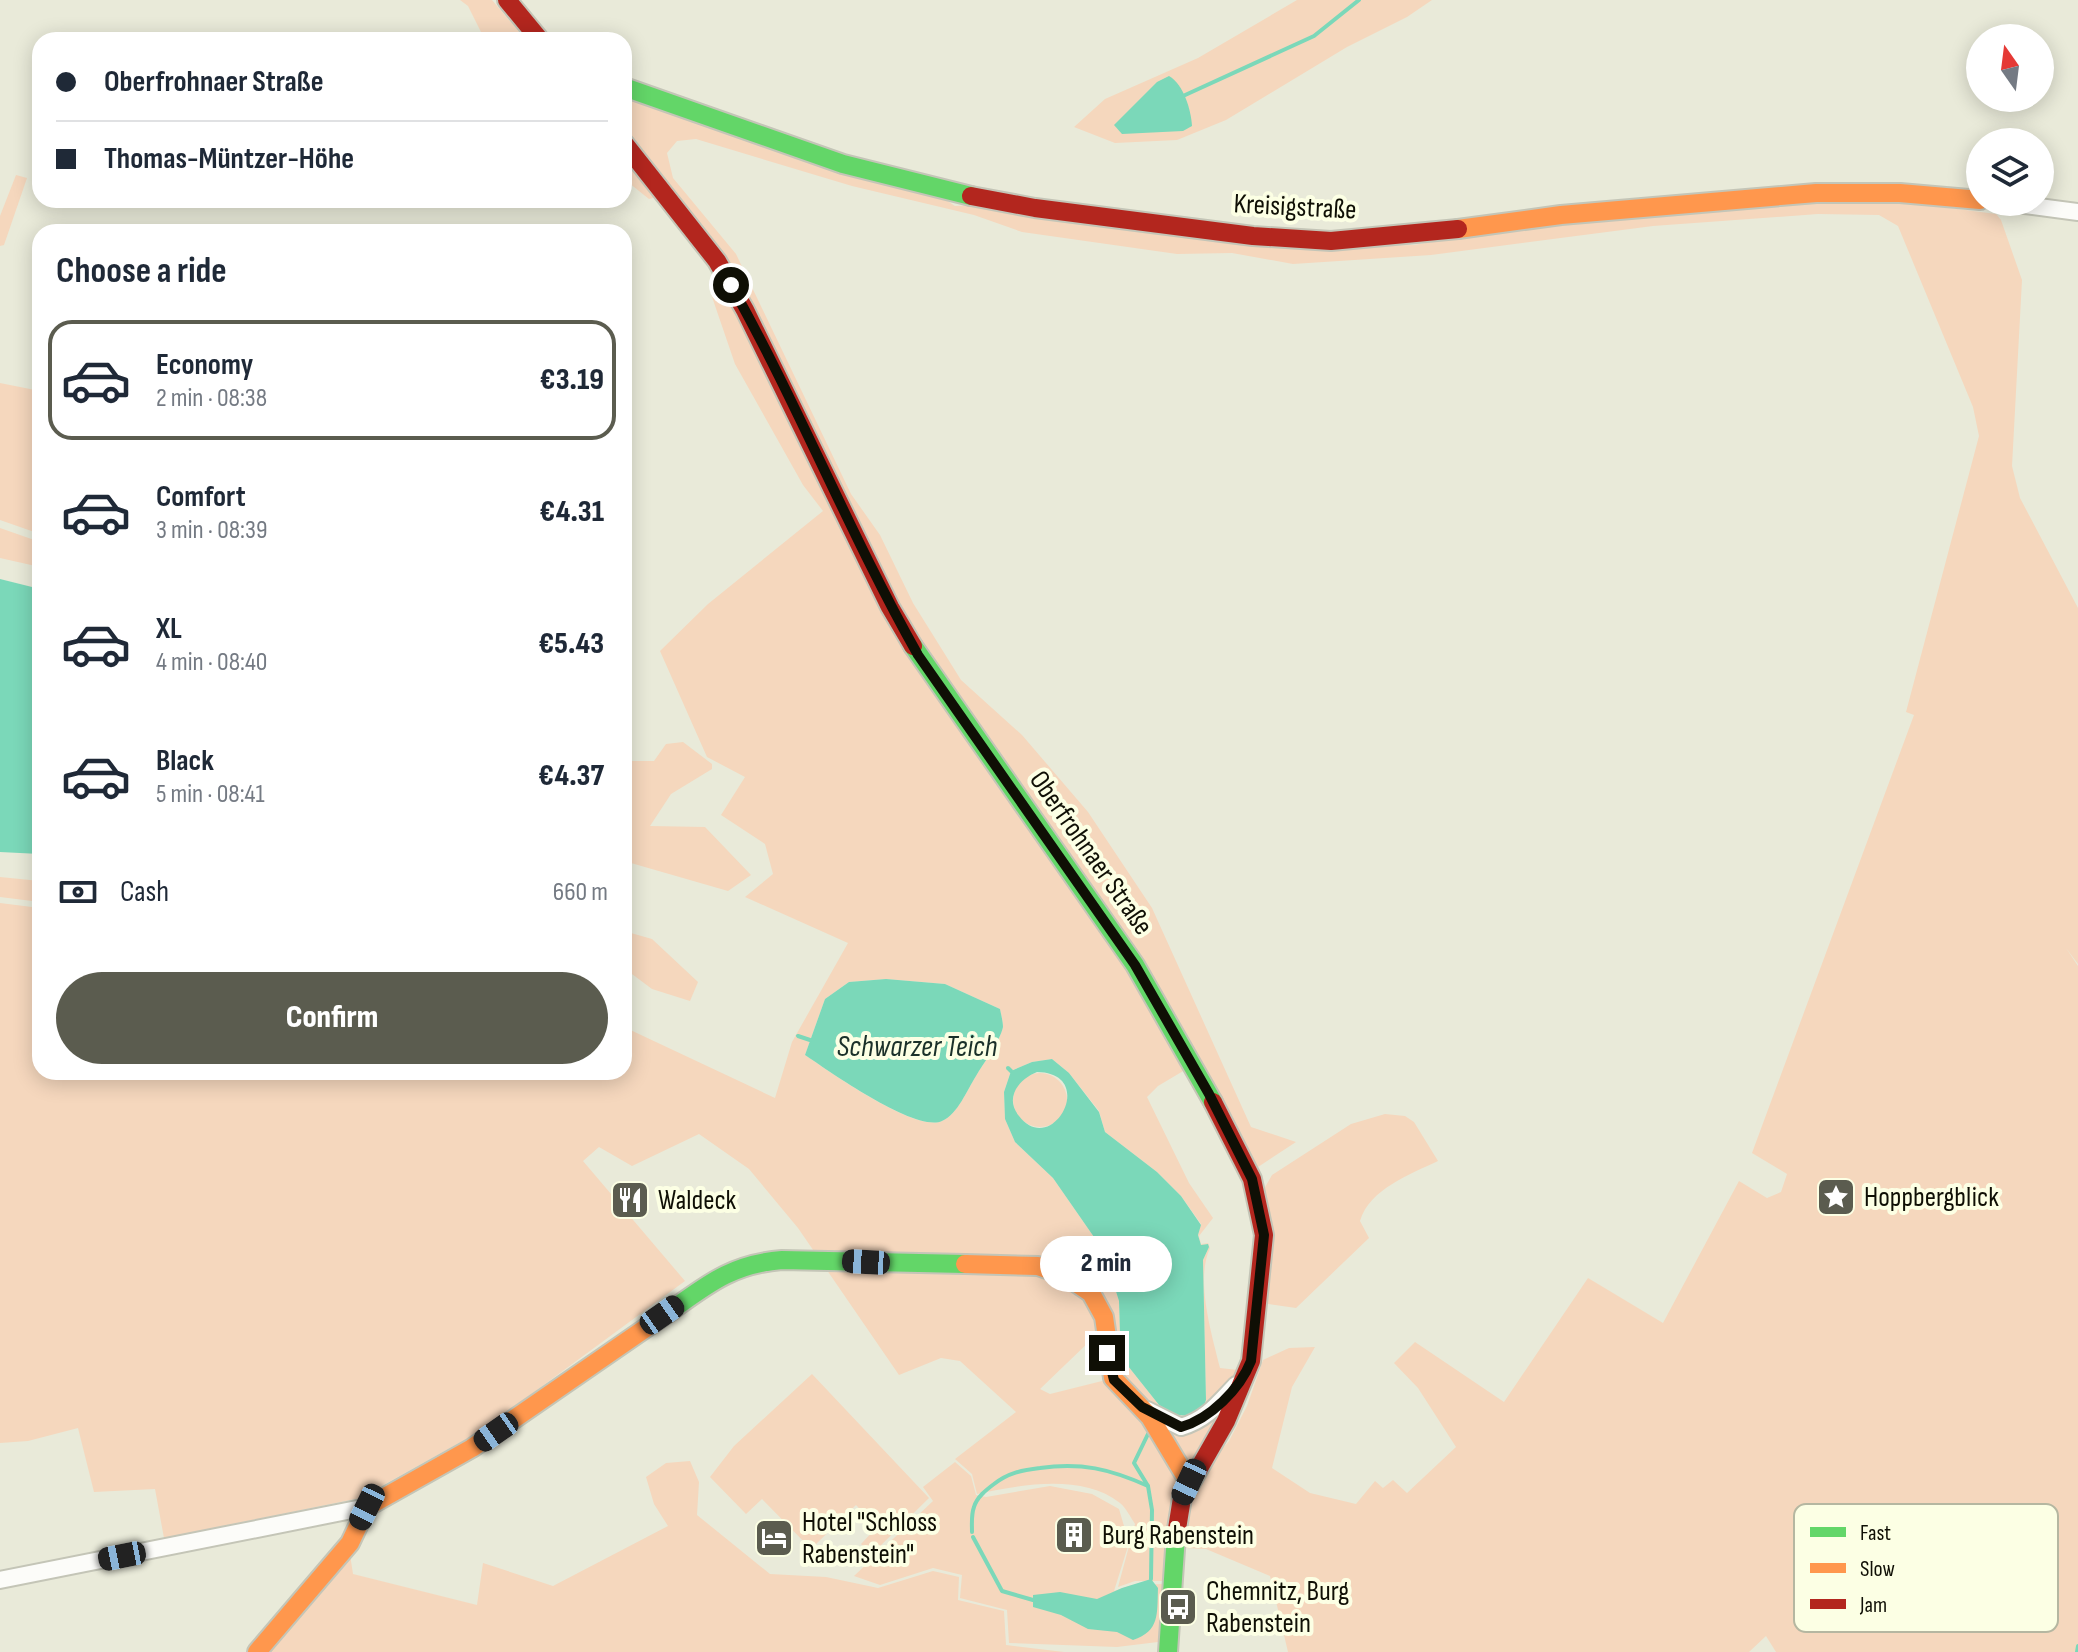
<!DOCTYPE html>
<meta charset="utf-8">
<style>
body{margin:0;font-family:"Sofia Sans Condensed",sans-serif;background:#f6f6f7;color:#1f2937;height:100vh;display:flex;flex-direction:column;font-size:30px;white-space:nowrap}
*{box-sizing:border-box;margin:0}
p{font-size:26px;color:#747a83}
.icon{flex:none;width:44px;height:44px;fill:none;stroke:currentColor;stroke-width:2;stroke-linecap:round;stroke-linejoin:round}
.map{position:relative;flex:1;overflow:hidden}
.drawer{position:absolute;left:32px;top:224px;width:600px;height:856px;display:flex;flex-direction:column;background:#fff;border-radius:24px;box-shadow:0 4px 20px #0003}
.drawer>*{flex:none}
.guide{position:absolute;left:32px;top:32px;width:600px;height:176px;border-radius:24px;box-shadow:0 4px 20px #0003;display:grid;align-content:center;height:176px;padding:0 24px;background:#fff}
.needle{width:52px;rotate:346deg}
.tools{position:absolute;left:1966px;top:24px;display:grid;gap:16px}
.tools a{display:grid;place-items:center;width:88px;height:88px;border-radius:50%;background:#fff;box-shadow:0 4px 20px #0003;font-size:40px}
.end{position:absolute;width:36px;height:36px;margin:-18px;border:10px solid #0f0f05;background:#fff;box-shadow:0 0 0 4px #fff}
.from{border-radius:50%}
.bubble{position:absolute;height:56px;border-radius:28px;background:#fff;box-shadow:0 4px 20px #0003;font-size:26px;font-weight:800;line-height:56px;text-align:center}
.car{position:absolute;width:24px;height:48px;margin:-24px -12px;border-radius:10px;box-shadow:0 0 6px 2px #0007;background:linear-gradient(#222 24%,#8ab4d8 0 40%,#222 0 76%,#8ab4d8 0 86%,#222 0)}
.guide b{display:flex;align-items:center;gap:28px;height:76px;font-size:30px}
.guide b+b{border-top:2px solid #e0e1e3}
.guide i{width:20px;height:20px;background:#1f2937}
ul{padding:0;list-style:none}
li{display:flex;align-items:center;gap:24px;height:120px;margin:0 16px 12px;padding:0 8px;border:4px solid transparent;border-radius:24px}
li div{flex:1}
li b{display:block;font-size:30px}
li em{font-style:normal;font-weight:800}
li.current{border-color:#5b5c4f}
li>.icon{width:72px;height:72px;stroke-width:1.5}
h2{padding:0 24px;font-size:36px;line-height:96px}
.pay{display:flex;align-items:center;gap:20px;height:88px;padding:0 24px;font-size:30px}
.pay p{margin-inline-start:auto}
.button{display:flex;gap:16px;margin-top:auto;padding:16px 24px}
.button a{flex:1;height:92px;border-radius:48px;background:#5b5c4f;color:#fff;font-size:32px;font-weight:800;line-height:92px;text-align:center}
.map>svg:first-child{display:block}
</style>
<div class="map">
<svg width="2078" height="1652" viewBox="0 0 2078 1652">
<rect width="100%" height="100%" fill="#e9ead9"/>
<g fill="#f5d7bd" fill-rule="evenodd">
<polygon points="460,0 492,0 526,40 485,40 468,6"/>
<polygon points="1297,0 1432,0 1407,17 1347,47 1226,120 1177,140 1115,143 1074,127 1105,99 1198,58"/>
<path d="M624,95L851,174L946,200L955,206L976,205L1253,243L1329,247L1414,245L1479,234L1648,213L1814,199H1881L1996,214L2001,220L2022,280L2012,466L2020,498L2078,608V964L2066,948L2078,966V1652H1776L1766,1636L1749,1652H1288L1270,1576L1206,1549L1184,1548L1190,1497L1202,1472L1229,1441L1247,1406L1263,1360L1289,1348L1315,1347L1292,1387L1272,1468L1310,1493L1356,1504L1375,1481L1383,1488L1393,1480L1407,1493L1456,1447L1418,1388L1394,1363L1415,1342L1504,1402L1588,1278L1663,1323L1739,1181L1767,1198L1781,1192L1787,1174L1752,1153L1914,715L1906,712L1979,436L1973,407L1898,226L1879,215L1818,214L1653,226L1431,255L1293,264L1232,253L1177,254L1022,232L974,215L852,186L696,139L677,141L667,153L673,178L736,254L851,494L880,535L913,603L961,680L1022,735L1088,812L1152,908L1251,1127L1296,1142L1258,1167L1200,1061L1158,1086L1147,1097L1189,1183L1213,1218L1199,1236L1201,1244L1208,1243L1210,1248C1195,1280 1212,1335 1220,1368L1238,1370L1221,1416L1179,1488L1168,1529L1164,1581H1135L1118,1587L1135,1524C1131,1518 1126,1508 1120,1503C1082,1473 1020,1485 977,1494L972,1474L955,1459L1016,1412L960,1361L941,1358L899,1375L798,1228L749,1169L699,1134L632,1166L599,1147L583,1161L685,1281L484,1429L360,1498L164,1538L155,1489L94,1492L78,1428L28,1441L0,1443V903L40,908V1072H624V1027L775,1098L792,1042L848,943L745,897L773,874L765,844L721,815L745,777L707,757L660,651L708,604L823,511L803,485L735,364L710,291L731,274L672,193L649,199L624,179ZM886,979L945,984L1000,1009C1001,1014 1003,1022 1003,1027C1000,1041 983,1064 976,1076C967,1090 958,1114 942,1121C915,1133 829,1071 805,1055L825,999L849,982ZM1052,1059L1069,1073L1099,1111L1105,1132L1157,1172L1181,1196L1201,1224L1198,1235L1201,1245L1207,1244L1209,1247L1203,1260L1206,1400L1202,1411L1190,1416L1177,1415L1159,1405L1128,1366L1120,1334L1119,1301L1103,1250L1053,1178L1015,1142L1005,1119L1004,1092L1011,1071L1032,1062ZM1092,1339L1104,1350L1110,1379L1050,1394L1040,1389Z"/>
<polygon points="16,175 27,178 4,245 0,246 0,216"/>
<polygon points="0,383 40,391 40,534 0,520"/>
<polygon points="0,528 40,542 40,567 0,558"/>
<polygon points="683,742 712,764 712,769 671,794 650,826 705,827 751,875 728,891 624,861 624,758 630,761 654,761 666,744"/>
<polygon points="0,877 40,881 40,902 0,897"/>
<polygon points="624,931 652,939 698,982 690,1001 652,989 624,968"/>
<circle cx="1040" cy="1100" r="27"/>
<path d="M1385,1114L1405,1116L1414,1122L1438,1161C1411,1174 1369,1189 1360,1221L1369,1238L1296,1308L1268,1304L1264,1189L1272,1175L1351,1124Z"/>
<polygon points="812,1374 929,1498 871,1555 861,1544 877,1527 856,1505 811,1549 762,1499 746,1514 710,1477 734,1446"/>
<polygon points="690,1461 699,1482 697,1515 770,1574 826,1577 878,1588 933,1571 959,1577 958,1600 1004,1611 1006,1645 1064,1652 267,1652 349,1548 353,1574 477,1605 483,1563 553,1586 668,1526 654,1504 646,1477 666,1463"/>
<polygon points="955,1462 971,1476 976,1495 986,1497 1050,1486 1092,1494 1119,1509 1129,1543 1114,1591 1132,1585 1164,1584 1158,1642 1117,1647 1009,1643 1007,1610 960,1598 962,1575 933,1568 880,1585 854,1576 933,1501 923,1487"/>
</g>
<g fill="#7bd8b9" fill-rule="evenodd">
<path d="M1169,76C1184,85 1191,110 1192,126L1183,131L1122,134L1114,125L1157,82Z"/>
<polygon points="0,579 40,589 40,854 0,852"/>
<path d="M886,979L945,984L1000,1009C1001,1014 1003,1022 1003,1027C1000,1041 983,1064 976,1076C967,1090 958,1114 942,1121C916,1133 829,1071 805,1055L825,999L849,982Z"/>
<path d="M1052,1059L1069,1073L1099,1112L1105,1132L1157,1172L1181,1196L1201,1225L1198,1235L1201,1245L1208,1244L1209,1247L1203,1260L1206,1400L1202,1411L1190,1416L1177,1415L1159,1405L1128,1366L1120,1334L1119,1301L1103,1250L1053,1178L1015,1142L1005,1119L1004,1092L1011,1071L1032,1062ZM1037,1072C1099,1073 1052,1159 1019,1116C1004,1098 1019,1079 1037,1072Z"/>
<path d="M1151,1579L1158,1588C1157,1614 1160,1631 1133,1640L1117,1632L1088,1629L1061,1615L1033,1607V1595L1060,1592L1097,1599L1122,1588Z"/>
</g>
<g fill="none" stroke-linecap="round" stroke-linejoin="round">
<g stroke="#7bd8b9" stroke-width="4">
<polyline points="1183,96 1314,36 1359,0"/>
<polyline points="798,1036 810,1040"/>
<polyline points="1008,1068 1011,1071"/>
<polyline points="1148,1434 1134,1463 1148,1486 1152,1510 1151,1579"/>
<path d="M972,1532C972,1524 971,1515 974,1507C977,1497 986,1490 994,1484C1008,1473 1022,1470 1040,1468C1081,1462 1110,1469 1148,1486"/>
<polyline points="973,1537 1002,1591 1033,1600"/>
<polyline points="2077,1652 2078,1646"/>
</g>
<defs>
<g id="street">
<polyline points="2001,202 2078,212"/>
<path d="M1147,1410L1181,1427C1206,1420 1219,1403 1236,1385"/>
<polyline points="0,1580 367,1507"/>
</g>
<g id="fast">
<polyline points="624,87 843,164 971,196"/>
<polyline points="913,646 1135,965 1213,1102"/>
<path d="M669,1312C708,1284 732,1264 782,1260L965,1264"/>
<polyline points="1168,1652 1176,1535"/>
</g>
<g id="slow">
<polyline points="1458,229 1561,215 1816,193 1900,193 1980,200"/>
<polyline points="965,1264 1038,1266 1066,1276 1091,1293 1104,1317 1113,1378 1150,1417 1189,1482"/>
<polyline points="257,1652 350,1543 367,1507 472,1448 669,1312"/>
</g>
<g id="jam">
<polyline points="507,0 540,40"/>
<polyline points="624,143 717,261 745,310 890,607 913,646"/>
<polyline points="971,196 1035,208 1253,236 1331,241 1458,229"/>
<polyline points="1176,1535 1182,1498 1226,1421 1251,1361 1264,1235 1252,1179 1213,1102"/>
</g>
</defs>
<use href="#street" stroke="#c4c5b7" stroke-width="20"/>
<use href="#fast" stroke="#c4c5b7" stroke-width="22"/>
<use href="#slow" stroke="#c4c5b7" stroke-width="22"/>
<use href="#jam" stroke="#c4c5b7" stroke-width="22"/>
<use href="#street" stroke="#fcfcf9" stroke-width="16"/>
<use href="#fast" stroke="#63d668" stroke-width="18"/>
<use href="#slow" stroke="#ff974d" stroke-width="18"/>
<use href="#jam" stroke="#b3261e" stroke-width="18"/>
</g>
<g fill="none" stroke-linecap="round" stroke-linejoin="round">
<path stroke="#0f0f05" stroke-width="10" d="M731,285C799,406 850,535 918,655L1135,965L1209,1094L1252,1179L1264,1235L1251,1361C1240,1389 1210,1419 1181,1427L1142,1407L1114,1380L1107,1353"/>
</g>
<defs>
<symbol id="sight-square" viewBox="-11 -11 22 22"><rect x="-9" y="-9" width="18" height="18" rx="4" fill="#5b5c4f" stroke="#fcffe4"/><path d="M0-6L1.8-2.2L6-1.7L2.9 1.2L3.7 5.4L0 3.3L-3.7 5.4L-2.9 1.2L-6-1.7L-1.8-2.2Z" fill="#fff"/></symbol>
<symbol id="restaurant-square" viewBox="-11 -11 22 22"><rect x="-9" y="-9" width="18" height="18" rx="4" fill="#5b5c4f" stroke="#fcffe4"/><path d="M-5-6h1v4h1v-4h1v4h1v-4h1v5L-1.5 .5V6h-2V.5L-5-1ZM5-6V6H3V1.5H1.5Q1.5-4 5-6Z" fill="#fff"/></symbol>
<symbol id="building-square" viewBox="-11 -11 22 22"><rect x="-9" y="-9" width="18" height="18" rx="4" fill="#5b5c4f" stroke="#fcffe4"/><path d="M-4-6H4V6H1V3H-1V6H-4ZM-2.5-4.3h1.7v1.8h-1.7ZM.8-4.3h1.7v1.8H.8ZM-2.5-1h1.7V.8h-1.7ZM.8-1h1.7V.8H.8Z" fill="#fff"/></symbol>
<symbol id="hotel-square" viewBox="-11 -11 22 22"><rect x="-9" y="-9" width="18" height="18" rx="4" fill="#5b5c4f" stroke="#fcffe4"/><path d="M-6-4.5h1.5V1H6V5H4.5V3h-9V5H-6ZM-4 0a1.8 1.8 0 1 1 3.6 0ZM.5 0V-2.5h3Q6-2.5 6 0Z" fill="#fff"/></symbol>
<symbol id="bus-square" viewBox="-11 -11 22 22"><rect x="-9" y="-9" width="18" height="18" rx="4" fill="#5b5c4f" stroke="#fcffe4"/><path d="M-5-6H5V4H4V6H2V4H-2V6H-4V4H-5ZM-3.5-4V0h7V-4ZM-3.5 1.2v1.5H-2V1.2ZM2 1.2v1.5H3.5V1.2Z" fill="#fff"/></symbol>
</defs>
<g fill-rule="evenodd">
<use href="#sight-square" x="1814" y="1175" width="44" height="44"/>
<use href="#restaurant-square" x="608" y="1178" width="44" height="44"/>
<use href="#building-square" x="1052" y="1513" width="44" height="44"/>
<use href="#hotel-square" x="752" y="1516" width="44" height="44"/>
<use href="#bus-square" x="1156" y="1585" width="44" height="44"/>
</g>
<g text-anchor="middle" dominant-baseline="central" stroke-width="8" stroke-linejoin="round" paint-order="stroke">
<g font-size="28" fill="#0f0f05" stroke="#fcffe4">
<text transform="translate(1295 207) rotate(3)">Kreisigstraße</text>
<text transform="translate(1091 853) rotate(55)">Oberfrohnaer Straße</text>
</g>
<g font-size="28" fill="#0f0f05" stroke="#fcffe4" text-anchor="start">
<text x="1864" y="1197">Hoppbergblick</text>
<text x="658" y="1200">Waldeck</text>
<text x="802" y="1522">Hotel "Schloss<tspan x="802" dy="32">Rabenstein"</tspan></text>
<text x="1102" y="1535">Burg Rabenstein</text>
<text x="1206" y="1591">Chemnitz, Burg<tspan x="1206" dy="32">Rabenstein</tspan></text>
</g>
<g font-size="30" font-style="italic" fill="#1a3029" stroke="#fcffe4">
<text x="917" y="1047">Schwarzer Teich</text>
</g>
</g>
<rect x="1794" y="1504" width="264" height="128" rx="12" fill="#fcffe4" stroke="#b5b7a1" stroke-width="2"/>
<rect x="1810" y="1527" width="36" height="10" fill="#63d668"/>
<rect x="1810" y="1563" width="36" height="10" fill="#ff974d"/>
<rect x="1810" y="1599" width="36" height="10" fill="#b3261e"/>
<g font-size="22" fill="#0f0f05">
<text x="1860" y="1540">Fast</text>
<text x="1860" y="1576">Slow</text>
<text x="1860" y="1612">Jam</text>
</g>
</svg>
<div class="tools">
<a><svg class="needle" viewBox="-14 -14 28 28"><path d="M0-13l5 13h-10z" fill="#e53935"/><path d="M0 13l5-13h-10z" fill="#747a83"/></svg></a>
<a><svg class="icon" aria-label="layers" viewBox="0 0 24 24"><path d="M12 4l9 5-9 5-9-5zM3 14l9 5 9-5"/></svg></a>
</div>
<i class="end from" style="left:731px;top:285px"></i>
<i class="end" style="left:1107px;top:1353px"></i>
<div class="bubble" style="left:1040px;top:1236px;width:132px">2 min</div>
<i class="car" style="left:866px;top:1262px;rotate:273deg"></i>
<i class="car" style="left:662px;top:1315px;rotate:55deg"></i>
<i class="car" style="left:496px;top:1432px;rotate:235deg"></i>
<i class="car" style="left:1189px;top:1482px;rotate:205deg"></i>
<i class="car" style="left:367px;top:1507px;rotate:206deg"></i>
<i class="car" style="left:122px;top:1556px;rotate:259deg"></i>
<div class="guide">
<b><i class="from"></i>Oberfrohnaer Straße</b>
<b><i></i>Thomas-Müntzer-Höhe</b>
</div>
<section class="drawer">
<h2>Choose a ride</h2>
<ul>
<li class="current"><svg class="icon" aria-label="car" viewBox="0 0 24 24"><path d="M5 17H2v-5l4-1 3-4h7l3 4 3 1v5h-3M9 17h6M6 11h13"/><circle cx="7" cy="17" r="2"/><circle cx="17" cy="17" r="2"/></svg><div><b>Economy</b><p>2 min · 08:38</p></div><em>€3.19</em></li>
<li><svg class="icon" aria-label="car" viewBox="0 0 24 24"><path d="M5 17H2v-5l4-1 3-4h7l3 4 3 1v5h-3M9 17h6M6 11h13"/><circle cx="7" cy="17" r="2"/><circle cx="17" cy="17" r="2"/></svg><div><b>Comfort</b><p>3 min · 08:39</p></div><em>€4.31</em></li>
<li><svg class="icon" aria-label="car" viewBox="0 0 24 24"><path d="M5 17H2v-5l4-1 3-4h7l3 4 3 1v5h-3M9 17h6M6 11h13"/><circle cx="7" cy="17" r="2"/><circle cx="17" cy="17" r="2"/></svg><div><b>XL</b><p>4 min · 08:40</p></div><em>€5.43</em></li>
<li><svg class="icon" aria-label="car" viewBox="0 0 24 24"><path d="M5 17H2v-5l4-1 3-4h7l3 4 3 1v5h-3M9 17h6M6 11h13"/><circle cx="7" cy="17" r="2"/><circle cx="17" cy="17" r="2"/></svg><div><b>Black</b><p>5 min · 08:41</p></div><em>€4.37</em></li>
</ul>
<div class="pay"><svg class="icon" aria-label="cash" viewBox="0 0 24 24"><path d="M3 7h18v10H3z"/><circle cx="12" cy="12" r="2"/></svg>Cash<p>660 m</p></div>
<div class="button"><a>Confirm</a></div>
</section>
</div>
